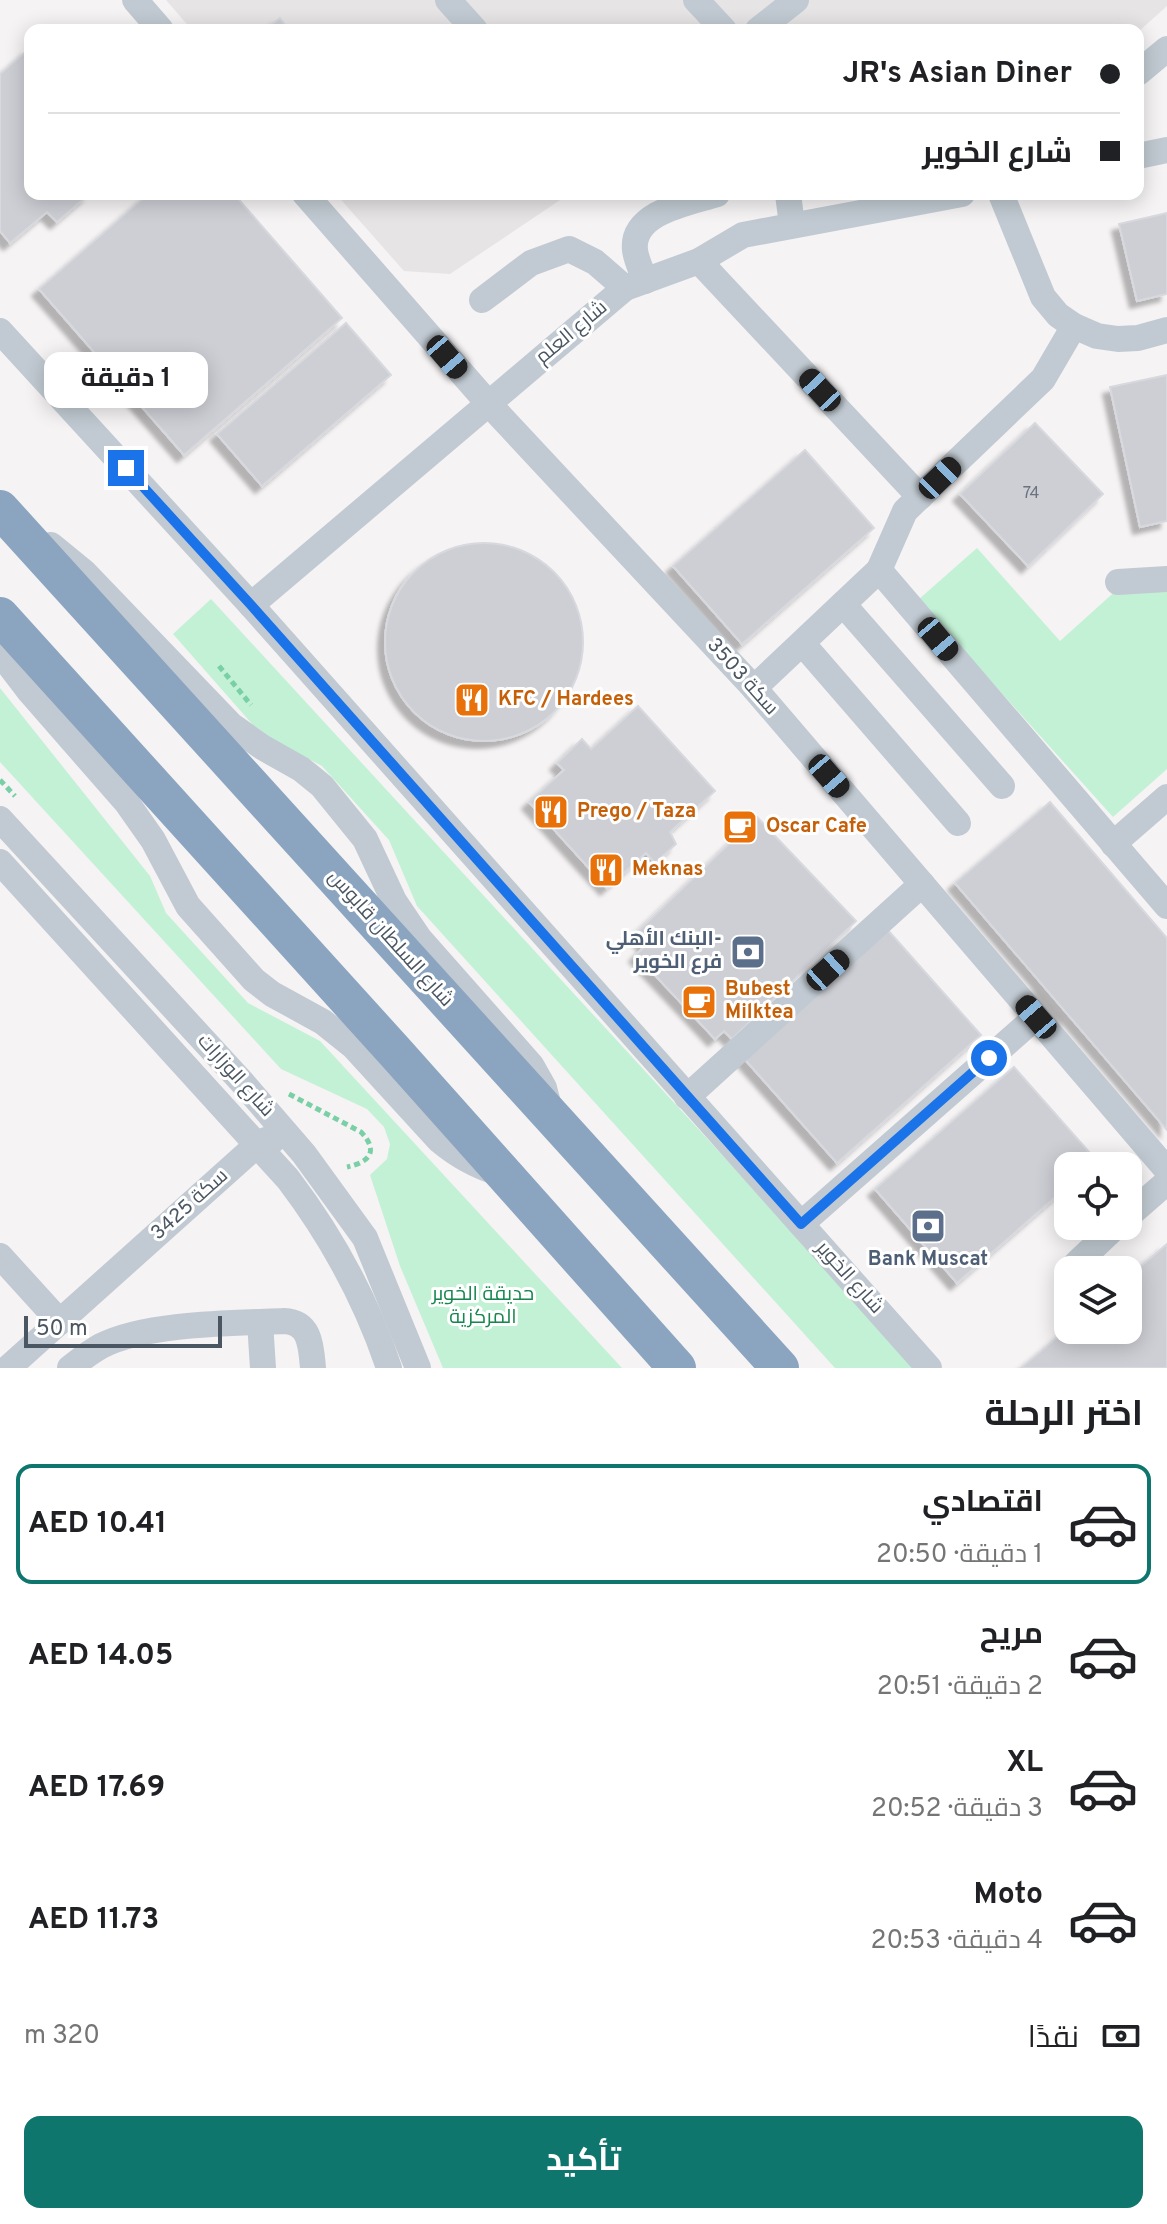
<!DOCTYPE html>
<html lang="ar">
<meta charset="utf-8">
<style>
body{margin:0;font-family:Overpass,Cairo,sans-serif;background:#f2f2f2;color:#202124;direction:rtl;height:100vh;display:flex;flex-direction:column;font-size:30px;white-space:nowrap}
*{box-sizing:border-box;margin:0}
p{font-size:26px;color:#757577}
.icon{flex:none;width:44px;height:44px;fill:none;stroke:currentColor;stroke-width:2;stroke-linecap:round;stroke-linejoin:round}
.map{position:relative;height:1368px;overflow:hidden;direction:ltr}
.details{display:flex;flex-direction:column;background:#fff;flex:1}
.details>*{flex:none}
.banner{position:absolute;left:24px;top:24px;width:1120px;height:176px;border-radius:16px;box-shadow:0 4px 20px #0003;direction:rtl;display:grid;align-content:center;height:176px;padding:0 24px;background:#fff}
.controls{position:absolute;left:1054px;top:1152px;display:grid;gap:16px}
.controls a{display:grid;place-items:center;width:88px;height:88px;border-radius:16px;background:#fff;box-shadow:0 4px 20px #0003;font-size:40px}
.scale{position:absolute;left:24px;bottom:20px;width:198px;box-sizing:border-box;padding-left:8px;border:4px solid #4a5661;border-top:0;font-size:22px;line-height:28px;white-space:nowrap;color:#4a5661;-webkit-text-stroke:6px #fff;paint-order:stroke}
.end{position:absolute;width:36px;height:36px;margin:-18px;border:10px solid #1a73e8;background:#fff;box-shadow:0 0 0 4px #fff}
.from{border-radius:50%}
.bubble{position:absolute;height:56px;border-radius:16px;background:#fff;box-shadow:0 4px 20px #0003;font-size:26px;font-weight:700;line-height:56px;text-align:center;direction:rtl}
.car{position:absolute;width:24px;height:48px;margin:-24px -12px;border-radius:10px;box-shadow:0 0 6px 2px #0007;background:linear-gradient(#222 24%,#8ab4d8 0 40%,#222 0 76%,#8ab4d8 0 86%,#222 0)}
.banner b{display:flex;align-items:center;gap:28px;height:76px;font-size:30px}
.banner b+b{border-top:2px solid #e0e0e0}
.banner i{width:20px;height:20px;background:#202124}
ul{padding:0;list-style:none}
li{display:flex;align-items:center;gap:24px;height:120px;margin:0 16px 12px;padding:0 8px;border:4px solid transparent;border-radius:16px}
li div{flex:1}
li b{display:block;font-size:30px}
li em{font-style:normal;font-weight:700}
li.active{border-color:#0f766e}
li>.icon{width:72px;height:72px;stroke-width:1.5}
h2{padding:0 24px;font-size:36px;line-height:96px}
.pay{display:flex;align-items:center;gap:20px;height:88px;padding:0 24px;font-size:30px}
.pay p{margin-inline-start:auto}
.cta{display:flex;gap:16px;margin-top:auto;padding:16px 24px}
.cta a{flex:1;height:92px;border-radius:16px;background:#0f766e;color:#fff;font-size:32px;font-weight:700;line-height:92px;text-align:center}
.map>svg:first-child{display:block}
</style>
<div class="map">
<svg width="1167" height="1368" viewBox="0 0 1167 1368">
<defs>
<filter id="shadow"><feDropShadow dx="-7" dy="7" stdDeviation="2" flood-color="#0004"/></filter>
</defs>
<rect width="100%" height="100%" fill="#f5f3f3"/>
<g fill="#e6e4e5">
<polygon points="166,0 1167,0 1167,6 1138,32 1138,30 192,30"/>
<polygon points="336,194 569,194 450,274 404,271"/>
</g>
<g fill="#c3f1d5">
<polygon points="977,548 1060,641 1120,587 1167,584 1167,769 1113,817 918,600"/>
<polygon points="211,599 918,1368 835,1368 417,906 389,840 322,766 275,741 253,725 173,634"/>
<polygon points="0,688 150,876 166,913 248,1003 320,1041 622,1368 443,1368 400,1266 370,1175 387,1159 390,1144 384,1127 367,1109 281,1069 0,762"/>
</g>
<g fill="#cdcfd5" stroke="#d7d9de" stroke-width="2" filter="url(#shadow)">
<polygon points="280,18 289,30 264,30"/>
<polygon points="30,48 30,194 89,194 57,222 47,212 10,243 0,231 0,74"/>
<polygon points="148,194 234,194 342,318 184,455 39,289"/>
<polygon points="1167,213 1167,294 1137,301 1119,224"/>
<polygon points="346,323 391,375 262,486 217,434"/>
<polygon points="1167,375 1167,521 1140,527 1110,387"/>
<polygon points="1035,423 1103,494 1028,566 960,494"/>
<polygon points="805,450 874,528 742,644 673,566"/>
<circle cx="484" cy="642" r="99"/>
<polygon points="638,706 715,791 670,832 676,844 655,863 646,853 607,888 529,802 564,770 557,763 582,739 591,749"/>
<polygon points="1050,802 1167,938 1167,1130 955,883"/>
<polygon points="757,817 856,921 732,1039 724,1031 715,1039 636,955 646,945 635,934"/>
<polygon points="886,928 981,1035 837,1163 741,1055"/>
<polygon points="1014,1067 1097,1161 1091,1166 1068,1166 1068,1186 957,1283 875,1189"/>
<polygon points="1167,1244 1167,1368 1021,1368 1068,1328 1068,1330 1128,1330 1128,1277"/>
</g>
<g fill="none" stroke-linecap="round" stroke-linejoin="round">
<g stroke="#7ad0a6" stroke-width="5" stroke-dasharray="6 4" stroke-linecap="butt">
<polyline points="219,666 251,705"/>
<polyline points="0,780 15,796"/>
<path d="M289,1094L361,1132C379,1151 370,1162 347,1167"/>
</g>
<g stroke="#c1cad2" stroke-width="26">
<polyline points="135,0 161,30"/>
<polyline points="448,0 475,30"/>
<polyline points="696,0 724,30"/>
<polyline points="758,30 796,0"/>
<polyline points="1138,73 1167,49"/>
<polyline points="1138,156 1167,150"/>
<polyline points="305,194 488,403 754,688 1167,1170"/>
<polyline points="788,194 792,225"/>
<polyline points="1001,194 1043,297 1058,315 1074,326 1097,336 1118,339 1138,338 1167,330"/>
<polyline points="699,261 920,497"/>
<path d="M645,281C642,271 636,260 635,250C631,212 689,203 717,194"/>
<polyline points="482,300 531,263 569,249 595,262 625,288"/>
<polyline points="0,331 251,605 929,1368"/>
<polyline points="51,545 84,572 231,725 262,747 301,769 322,786 365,839 394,901 419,938 531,1065 544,1088 548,1103"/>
<polyline points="879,570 905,511 1043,379 1074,326"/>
<polyline points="1118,582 1167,579"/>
<polyline points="843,604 1002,786"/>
<polyline points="251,605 625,288 699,261 743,235 962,194"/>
<polyline points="802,643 958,823"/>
<path d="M0,653L30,692L127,803L153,840L188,906L254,980L272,994L323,1022L353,1046L439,1140C458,1156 476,1166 499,1173"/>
<polyline points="754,688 879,570 1167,906"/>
<polyline points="0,819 241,1081 304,1154 365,1238 418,1368"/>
<polyline points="1113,844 1167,797"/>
<path d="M0,862L288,1179C332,1237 366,1299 389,1368"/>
<polyline points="687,1097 922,884"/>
<polyline points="1128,1216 1167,1182"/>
<polyline points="801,1224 1036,1017"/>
<polyline points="0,1256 60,1322"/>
<polyline points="1076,1264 1116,1226"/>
<polyline points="260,1322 263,1368"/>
<polyline points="8,1368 258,1144 266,1140 273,1140"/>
<path d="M70,1368C80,1360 90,1352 101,1346C145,1323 233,1323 284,1321C311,1322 311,1347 313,1368"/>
</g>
<g stroke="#8ba5c1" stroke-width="38">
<polyline points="0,509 780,1368"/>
<polyline points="0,616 396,1053 677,1368"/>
</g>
</g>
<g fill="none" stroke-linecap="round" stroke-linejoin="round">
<polyline stroke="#1a73e8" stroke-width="10" points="126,468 251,605 801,1224 989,1058"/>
</g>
<defs>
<symbol id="restaurant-square" viewBox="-11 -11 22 22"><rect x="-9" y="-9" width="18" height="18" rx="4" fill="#e8710a" stroke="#fff"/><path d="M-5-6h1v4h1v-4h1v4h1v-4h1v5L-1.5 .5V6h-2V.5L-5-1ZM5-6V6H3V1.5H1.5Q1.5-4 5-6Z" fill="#fff"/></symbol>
<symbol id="cafe-square" viewBox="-11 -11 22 22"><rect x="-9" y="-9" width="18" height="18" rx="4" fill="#e8710a" stroke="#fff"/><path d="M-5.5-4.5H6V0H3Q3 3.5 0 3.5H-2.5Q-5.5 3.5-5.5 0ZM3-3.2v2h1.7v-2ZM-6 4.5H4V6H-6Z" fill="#fff"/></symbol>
<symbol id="bank-square" viewBox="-11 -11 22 22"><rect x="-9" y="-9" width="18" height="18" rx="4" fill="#5c6f8a" stroke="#fff"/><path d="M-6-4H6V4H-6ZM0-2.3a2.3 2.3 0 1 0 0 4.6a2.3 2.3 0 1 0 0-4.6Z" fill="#fff"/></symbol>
</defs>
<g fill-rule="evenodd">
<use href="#restaurant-square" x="452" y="680" width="40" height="40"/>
<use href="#restaurant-square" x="531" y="792" width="40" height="40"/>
<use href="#cafe-square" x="720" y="807" width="40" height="40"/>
<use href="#restaurant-square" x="586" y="850" width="40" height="40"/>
<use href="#bank-square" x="728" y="932" width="40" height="40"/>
<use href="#cafe-square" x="679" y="982" width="40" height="40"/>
<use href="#bank-square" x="908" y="1206" width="40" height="40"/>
</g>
<g text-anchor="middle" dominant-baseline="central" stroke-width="6" stroke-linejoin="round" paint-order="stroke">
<g font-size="16" fill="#6b747e">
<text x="1031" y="494">74</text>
</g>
<g font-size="20" fill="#4a5661" stroke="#fff">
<text transform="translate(572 333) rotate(-40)">شارع العلم</text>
<text transform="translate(742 677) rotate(48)">سكة 3503</text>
<text transform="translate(390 939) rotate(48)">شارع السلطان قابوس</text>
<text transform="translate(235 1076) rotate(48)">شارع الوزارات</text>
<text transform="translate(190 1205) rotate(-42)">سكة 3425</text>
<text transform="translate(849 1278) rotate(48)">شارع الخوير</text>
</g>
<g font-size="20" font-weight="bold" fill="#c56008" stroke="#fff" text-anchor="start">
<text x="498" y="700">KFC / Hardees</text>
<text x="577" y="812">Prego / Taza</text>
<text x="766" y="827">Oscar Cafe</text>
<text x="632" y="870">Meknas</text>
<text x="725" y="990">Bubest<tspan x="725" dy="23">Milktea</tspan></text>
</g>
<g font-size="20" font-weight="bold" fill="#4e5e75" stroke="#fff" text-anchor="end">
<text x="722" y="940">البنك الأهلي-<tspan x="722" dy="23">فرع الخوير</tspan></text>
<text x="928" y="1260" text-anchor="middle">Bank Muscat</text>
</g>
<g font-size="20" fill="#17864f" stroke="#fff">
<text x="483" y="1295">حديقة الخوير<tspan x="483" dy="23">المركزية</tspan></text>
</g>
</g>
</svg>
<div class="controls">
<a><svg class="icon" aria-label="locate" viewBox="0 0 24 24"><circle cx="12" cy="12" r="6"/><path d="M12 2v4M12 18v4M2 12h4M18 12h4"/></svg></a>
<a><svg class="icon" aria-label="layers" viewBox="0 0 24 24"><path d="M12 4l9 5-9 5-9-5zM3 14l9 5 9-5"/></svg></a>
</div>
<div class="scale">50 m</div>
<i class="end from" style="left:989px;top:1058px"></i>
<i class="end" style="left:126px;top:468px"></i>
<div class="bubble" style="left:44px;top:352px;width:164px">1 دقيقة</div>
<i class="car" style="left:447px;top:357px;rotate:139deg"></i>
<i class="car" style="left:820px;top:390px;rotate:317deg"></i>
<i class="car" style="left:940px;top:478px;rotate:46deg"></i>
<i class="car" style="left:938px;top:639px;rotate:140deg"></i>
<i class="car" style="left:829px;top:776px;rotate:139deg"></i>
<i class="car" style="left:828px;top:970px;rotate:48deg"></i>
<i class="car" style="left:1036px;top:1017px;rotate:319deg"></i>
<div class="banner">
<b><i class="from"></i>JR's Asian Diner</b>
<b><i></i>شارع الخوير</b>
</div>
</div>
<section class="details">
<h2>اختر الرحلة</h2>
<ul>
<li class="active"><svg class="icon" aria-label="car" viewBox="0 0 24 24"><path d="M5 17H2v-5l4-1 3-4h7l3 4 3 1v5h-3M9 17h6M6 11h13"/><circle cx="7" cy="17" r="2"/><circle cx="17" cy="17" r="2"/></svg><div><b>اقتصادي</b><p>1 دقيقة · 20:50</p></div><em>AED 10.41</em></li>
<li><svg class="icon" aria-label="car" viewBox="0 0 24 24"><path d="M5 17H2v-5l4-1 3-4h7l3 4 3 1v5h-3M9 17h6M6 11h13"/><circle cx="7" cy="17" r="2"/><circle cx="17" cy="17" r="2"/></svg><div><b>مريح</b><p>2 دقيقة · 20:51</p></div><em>AED 14.05</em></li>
<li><svg class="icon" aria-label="car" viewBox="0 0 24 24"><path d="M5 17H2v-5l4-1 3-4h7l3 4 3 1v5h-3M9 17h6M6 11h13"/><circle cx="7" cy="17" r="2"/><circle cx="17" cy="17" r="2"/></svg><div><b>XL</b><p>3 دقيقة · 20:52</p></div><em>AED 17.69</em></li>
<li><svg class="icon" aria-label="car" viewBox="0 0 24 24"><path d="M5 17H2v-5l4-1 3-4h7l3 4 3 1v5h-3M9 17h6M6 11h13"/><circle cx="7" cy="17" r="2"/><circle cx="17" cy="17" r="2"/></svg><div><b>Moto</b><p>4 دقيقة · 20:53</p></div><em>AED 11.73</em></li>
</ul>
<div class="pay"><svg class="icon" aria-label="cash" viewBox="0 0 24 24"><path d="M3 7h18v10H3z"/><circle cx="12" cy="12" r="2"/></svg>نقدًا<p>320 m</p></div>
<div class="cta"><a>تأكيد</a></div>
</section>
